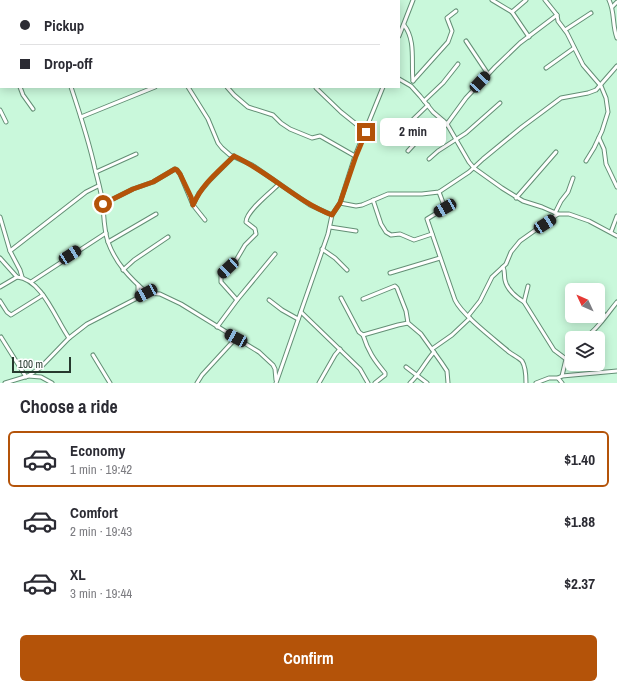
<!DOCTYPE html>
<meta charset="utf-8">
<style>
body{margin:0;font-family:"Archivo Narrow",sans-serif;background:#f2f2f3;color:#2b2b33;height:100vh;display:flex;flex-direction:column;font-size:15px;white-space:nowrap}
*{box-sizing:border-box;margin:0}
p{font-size:13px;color:#7c7c81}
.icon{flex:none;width:22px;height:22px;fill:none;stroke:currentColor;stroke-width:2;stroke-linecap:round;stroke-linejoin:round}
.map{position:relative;height:383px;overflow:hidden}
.side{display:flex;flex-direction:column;background:#fff;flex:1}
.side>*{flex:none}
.guide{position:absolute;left:0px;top:0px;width:400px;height:88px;box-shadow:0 2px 10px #0003;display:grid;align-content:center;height:88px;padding:0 20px;background:#fff}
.needle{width:26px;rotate:314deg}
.buttons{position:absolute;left:565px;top:283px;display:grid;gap:8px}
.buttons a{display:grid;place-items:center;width:40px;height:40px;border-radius:6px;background:#fff;box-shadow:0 2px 10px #0003;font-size:20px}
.scale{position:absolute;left:12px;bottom:10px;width:59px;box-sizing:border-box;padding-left:4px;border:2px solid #26382d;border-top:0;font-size:11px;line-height:14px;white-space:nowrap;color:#26382d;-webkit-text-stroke:3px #fff;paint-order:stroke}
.end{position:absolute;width:18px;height:18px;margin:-9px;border:5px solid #b45309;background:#fff;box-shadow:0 0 0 2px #fff}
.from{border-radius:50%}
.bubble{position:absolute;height:28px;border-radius:6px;background:#fff;box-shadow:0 2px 10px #0003;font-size:13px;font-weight:800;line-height:28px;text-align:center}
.car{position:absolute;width:12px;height:24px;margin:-12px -6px;border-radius:5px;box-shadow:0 0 3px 1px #0007;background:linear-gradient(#222 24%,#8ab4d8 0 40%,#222 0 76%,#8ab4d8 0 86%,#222 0)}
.guide b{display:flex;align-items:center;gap:14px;height:38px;font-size:15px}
.guide b+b{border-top:1px solid #e1e1e2}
.guide i{width:10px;height:10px;background:#2b2b33}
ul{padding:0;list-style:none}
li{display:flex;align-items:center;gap:12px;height:56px;margin:0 8px 6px;padding:0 12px;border:2px solid transparent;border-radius:6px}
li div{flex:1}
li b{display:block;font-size:15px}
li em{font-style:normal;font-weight:800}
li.on{border-color:#b45309}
li>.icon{width:36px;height:36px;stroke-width:1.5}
h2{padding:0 20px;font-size:18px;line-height:48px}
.button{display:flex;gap:8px;margin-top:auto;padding:8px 20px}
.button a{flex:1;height:46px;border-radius:6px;background:#b45309;color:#fff;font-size:16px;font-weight:800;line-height:46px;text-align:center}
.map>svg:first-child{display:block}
</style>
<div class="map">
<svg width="617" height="383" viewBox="0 0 617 383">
<rect width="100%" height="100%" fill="#c9f8db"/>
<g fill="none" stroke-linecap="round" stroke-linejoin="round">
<defs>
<g id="minor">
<polyline points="30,0 30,1"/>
<polyline points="151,0 151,1"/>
<polyline points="304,0 305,1"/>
<polyline points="335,0 335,1"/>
<polyline points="492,0 512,12 529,37"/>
<polyline points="545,0 557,15 558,21 567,33 583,65 601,86 606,98 608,112 602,131 594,148 586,161"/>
<path d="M609,0C615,12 612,25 617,38"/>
<polyline points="195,1 198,0"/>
<polyline points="393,1 394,0"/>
<polyline points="612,7 617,2"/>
<polyline points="512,12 526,0"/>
<path d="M404,25C416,40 411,62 413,81"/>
<polyline points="565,30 591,13"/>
<polyline points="399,36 413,0"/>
<polyline points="466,41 488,74"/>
<polyline points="546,68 574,48"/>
<polyline points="399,79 411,86 420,96 433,112 447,124 469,162 474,168 502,188 523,201 542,207 558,214 569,214 589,221 617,236"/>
<polyline points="413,81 448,42 452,31 447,18 456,11"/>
<polyline points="0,85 1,85"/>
<polyline points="20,87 23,95 33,109"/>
<path d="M71,87C80,114 89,141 95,169C98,181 102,194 103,206C104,218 104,230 108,242C116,264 130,278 147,293"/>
<polyline points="188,87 208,119 218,143 222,148 230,155 252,165 310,205 332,215"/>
<polyline points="227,87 234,95 248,107 273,115 281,123 290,129 312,138 320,136 355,156"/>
<polyline points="316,88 341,112 366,132"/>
<polyline points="424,101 443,83 458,64"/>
<polyline points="0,110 6,122"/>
<polyline points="81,117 155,87"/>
<polyline points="399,133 428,105"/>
<polyline points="599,138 604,149 606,164 617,187"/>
<polyline points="408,151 418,140 440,130 447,124 466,98 495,67 520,43 557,15"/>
<polyline points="429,159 438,151 466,133 500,103"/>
<polyline points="96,172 136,154"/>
<path d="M439,192L445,208L427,219L455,300C462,315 495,340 509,352C513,355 519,358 522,361C526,367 526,377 526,383"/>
<polyline points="516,198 556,152"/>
<polyline points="373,200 381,224 386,232 391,235 400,234 414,240 432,234"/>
<polyline points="340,203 356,206 362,205 388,194 422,194 439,192 469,172 483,159 522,127 561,98 588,93 596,90 617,66"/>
<polyline points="103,204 133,189 153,182 175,169 177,170 180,174 193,205 205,220"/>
<polyline points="193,205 199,193 210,180 234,156"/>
<polyline points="555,213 561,201 568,192 573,178"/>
<polyline points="0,217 10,251 20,270 22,277"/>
<polyline points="330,227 356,231"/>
<polyline points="611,232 617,216"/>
<polyline points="108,242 156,214"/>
<polyline points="322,249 335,258 347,270"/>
<polyline points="10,251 86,192 98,186"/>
<path d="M0,258L17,277C42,279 56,320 69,338"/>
<path d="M503,267C505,271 504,275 505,280C507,290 516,297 524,302"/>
<polyline points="123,270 134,260 168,237"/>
<polyline points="390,273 440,258"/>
<polyline points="31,282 106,233"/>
<polyline points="528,286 524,302 554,350 566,359 562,376 558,378"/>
<polyline points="0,287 17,277"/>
<polyline points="138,297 138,285"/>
<polyline points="341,298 359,332 363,335 398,325 408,323"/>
<polyline points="363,299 395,286 397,288 406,311 408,323 421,334 441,362 447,371 448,383"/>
<path d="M237,300L221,282V275L235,262L245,245L256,234L255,229L246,222C246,211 271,192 279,184"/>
<polyline points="269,300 282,310 298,319"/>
<polyline points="0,301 7,312 11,315 43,295"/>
<polyline points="598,305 605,316"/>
<polyline points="301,312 360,369 368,383"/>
<polyline points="468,316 480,301 492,277 506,264 511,252 520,241 558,214"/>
<polyline points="217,327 237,300 275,254"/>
<path d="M363,335C368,351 374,360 385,373V375L375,383"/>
<polyline points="1,337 26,377"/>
<path d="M585,338C599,328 606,315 617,302"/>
<polyline points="432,349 452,335 470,318"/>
<polyline points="93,355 110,383"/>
<polyline points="566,359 572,349"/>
<polyline points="406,367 427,383"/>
<polyline points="28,376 41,377 52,383"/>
<polyline points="562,376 617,371"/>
<polyline points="5,383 28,376 40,368 69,338 87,324 147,293 160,294 181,304 259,352 273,365 275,369 276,380"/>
<polyline points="197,383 202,375 236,338"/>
<polyline points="276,383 328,234 332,215 340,203 355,156 383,87"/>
<polyline points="319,383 335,355 340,349"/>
<path d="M410,383C420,374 425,362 434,352"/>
<polyline points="536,383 549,378 558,378 562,383"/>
</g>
</defs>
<use href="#minor" stroke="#638f75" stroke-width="5"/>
<use href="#minor" stroke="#fff" stroke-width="3"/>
</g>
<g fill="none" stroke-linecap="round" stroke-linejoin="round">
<path stroke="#b45309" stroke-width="5" d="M103,204L133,189L153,182L175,169L177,170L180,174L191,197L193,205C203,183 218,172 234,156C269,172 296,201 332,215L340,203L356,156L366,132"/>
</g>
</svg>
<div class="buttons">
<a><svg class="needle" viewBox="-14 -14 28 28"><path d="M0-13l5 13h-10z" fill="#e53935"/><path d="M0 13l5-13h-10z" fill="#7c7c81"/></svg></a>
<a><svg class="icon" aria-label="layers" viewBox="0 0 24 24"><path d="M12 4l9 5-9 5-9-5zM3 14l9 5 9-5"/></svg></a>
</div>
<div class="scale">100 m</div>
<i class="end from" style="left:103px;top:204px"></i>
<i class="end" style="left:366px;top:132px"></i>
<div class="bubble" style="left:380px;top:118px;width:66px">2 min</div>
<i class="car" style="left:480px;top:82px;rotate:43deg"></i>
<i class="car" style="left:445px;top:208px;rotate:240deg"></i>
<i class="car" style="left:545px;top:224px;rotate:57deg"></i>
<i class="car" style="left:70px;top:255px;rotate:57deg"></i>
<i class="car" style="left:228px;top:268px;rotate:227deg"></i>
<i class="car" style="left:146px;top:293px;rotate:242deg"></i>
<i class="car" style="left:236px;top:338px;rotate:298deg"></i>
<div class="guide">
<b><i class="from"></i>Pickup</b>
<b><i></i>Drop-off</b>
</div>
</div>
<section class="side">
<h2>Choose a ride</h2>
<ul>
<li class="on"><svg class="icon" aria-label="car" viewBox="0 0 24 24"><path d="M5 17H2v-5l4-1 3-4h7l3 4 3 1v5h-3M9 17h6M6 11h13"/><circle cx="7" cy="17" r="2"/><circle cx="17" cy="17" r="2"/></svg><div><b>Economy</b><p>1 min · 19:42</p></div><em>$1.40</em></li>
<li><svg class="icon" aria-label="car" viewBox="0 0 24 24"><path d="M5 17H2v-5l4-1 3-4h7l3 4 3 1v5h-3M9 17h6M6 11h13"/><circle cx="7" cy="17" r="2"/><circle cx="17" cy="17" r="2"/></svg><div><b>Comfort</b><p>2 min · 19:43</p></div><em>$1.88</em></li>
<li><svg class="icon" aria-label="car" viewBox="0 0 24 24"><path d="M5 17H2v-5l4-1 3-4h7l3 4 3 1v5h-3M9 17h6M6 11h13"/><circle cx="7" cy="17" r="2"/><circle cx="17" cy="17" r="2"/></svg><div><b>XL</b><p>3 min · 19:44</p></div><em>$2.37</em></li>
</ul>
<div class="button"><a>Confirm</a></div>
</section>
